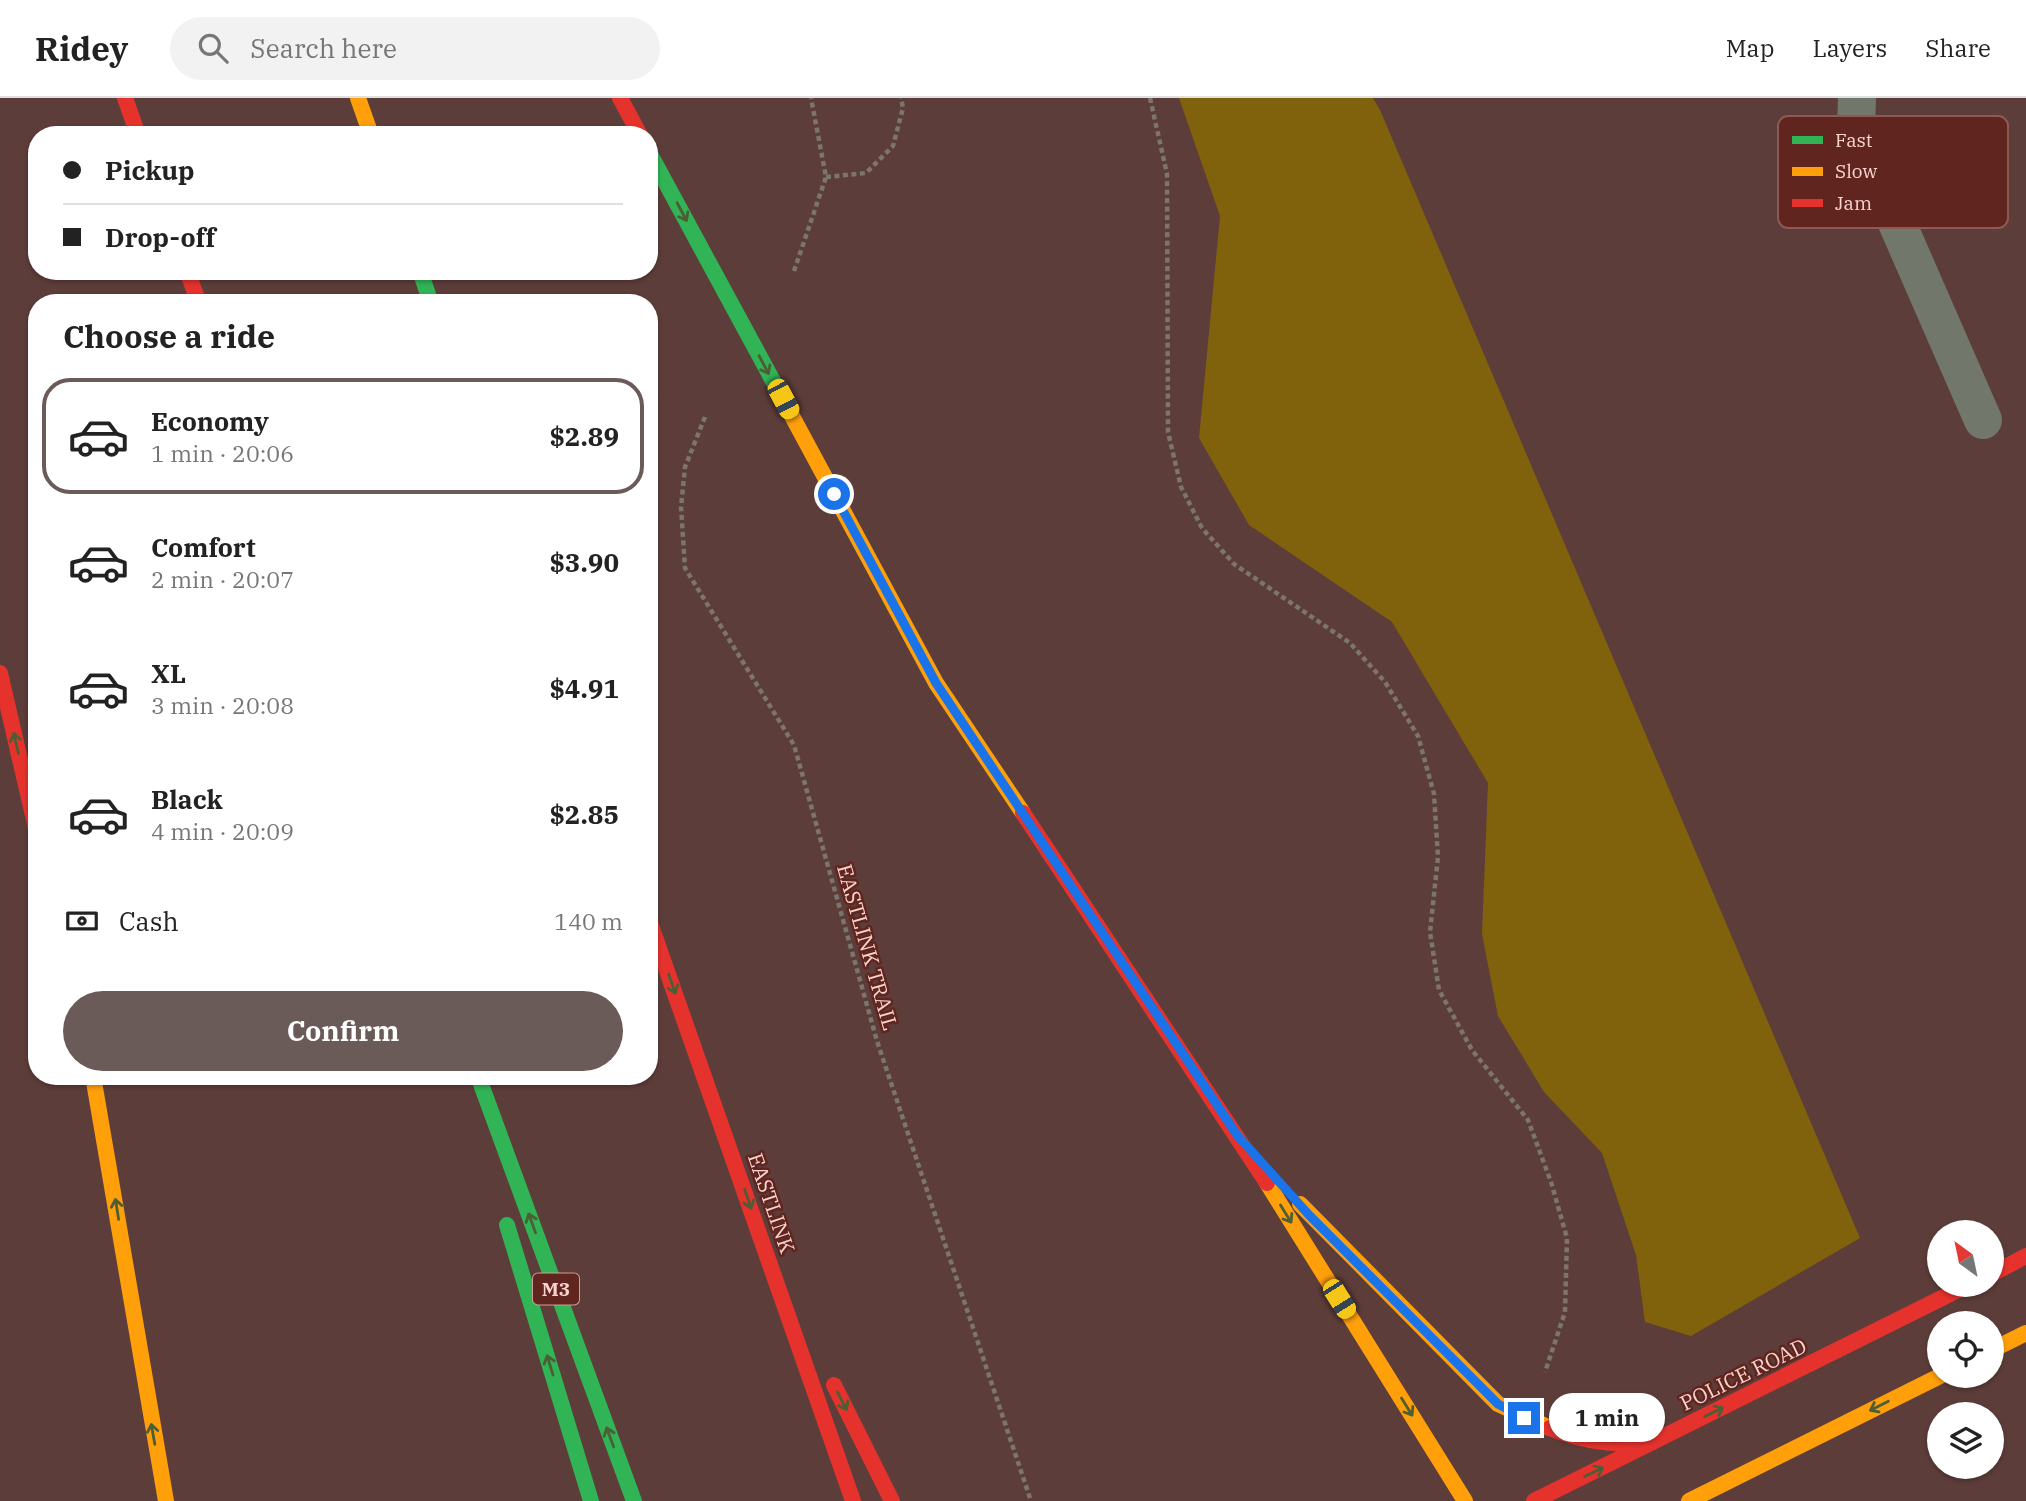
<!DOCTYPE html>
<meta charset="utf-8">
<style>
body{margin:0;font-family:"IBM Plex Serif",serif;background:#f2f2f2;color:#222;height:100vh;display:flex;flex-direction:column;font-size:26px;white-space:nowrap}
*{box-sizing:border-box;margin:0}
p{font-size:23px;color:#767676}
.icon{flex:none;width:38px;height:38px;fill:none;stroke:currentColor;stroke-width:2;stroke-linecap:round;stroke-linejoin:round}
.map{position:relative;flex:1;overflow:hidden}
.panel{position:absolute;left:28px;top:196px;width:630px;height:791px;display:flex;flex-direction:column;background:#fff;border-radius:28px;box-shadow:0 2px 5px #0004}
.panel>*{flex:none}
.hud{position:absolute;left:28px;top:28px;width:630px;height:154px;border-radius:28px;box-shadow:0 2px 5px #0004;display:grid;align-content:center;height:154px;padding:0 35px;background:#fff}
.needle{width:46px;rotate:327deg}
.fabs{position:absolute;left:1927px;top:1122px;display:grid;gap:14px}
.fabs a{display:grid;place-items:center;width:77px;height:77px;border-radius:50%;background:#fff;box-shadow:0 2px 5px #0004;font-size:35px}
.end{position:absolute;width:32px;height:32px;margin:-16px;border:9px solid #1a73e8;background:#fff;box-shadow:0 0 0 4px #fff}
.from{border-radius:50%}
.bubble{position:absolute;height:49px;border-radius:24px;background:#fff;box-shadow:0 2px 5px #0004;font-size:23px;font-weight:700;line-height:49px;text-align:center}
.car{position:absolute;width:21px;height:42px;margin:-21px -10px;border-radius:9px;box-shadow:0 0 5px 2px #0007;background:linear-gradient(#f5c518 24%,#345 0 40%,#f5c518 0 76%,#345 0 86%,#f5c518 0)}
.hud b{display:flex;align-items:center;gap:24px;height:66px;font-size:26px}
.hud b+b{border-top:2px solid #e0e0e0}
.hud i{width:18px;height:18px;background:#222}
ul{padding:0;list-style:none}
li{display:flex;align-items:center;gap:21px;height:116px;margin:0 14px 10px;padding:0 21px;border:4px solid transparent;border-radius:28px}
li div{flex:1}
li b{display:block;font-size:26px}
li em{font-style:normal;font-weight:700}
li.active{border-color:#6a5a58}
li>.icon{width:63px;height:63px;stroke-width:1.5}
h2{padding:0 35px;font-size:32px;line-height:84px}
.pay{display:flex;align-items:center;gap:18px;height:77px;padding:0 35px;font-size:26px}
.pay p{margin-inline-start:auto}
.cta{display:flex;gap:14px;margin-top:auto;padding:14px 35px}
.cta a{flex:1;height:80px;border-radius:42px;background:#6a5a58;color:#fff;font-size:28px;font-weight:700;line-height:80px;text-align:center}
header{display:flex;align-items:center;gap:42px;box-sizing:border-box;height:98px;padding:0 35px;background:#fff;border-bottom:2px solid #e0e0e0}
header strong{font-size:33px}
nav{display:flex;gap:38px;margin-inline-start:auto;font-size:24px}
.search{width:490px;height:63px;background:#f2f2f2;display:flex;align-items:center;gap:18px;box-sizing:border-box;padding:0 24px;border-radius:38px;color:#767676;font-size:26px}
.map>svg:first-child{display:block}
</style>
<header>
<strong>Ridey</strong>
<div class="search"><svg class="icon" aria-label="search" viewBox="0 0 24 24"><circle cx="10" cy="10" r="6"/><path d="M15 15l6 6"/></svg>Search here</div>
<nav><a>Map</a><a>Layers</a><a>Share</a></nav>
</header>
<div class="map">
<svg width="2026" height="1403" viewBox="0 0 2026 1403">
<rect width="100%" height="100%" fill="#5d3d39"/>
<polygon fill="#80610c" points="1179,0 1373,0 1380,12 1860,1140 1691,1238 1645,1224 1636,1157 1602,1055 1544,994 1498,918 1482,836 1488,685 1392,524 1249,427 1199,340 1220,118"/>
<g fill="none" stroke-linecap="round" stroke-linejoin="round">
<g stroke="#7b756d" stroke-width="4.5" stroke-dasharray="5 3.5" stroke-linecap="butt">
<polyline points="1150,0 1167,76 1168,334 1181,389 1202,430 1234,466 1350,545 1385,584 1418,638 1434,696 1438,759 1430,834 1439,892 1472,952 1528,1022 1551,1084 1567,1140 1565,1214 1545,1274"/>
<polyline points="826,79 866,75 893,48 903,10 901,0"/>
<polyline points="794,173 826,79 811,0"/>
<polyline points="705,319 685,369 681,409 685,470 794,647 877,943 1031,1403"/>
</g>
<polyline stroke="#71786b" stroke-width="38" points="1857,0 1856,31 1983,322"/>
<g stroke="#30b455" stroke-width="16">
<polyline points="649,54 779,294"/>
<polyline points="420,173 431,205"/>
<polyline points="478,978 634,1403"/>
<polyline points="507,1127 591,1403"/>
</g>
<g stroke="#ff9f0a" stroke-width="16">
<polyline points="358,0 371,37"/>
<polyline points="779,294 936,585 1023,715"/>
<polyline points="93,978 166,1403"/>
<polyline points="1267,1085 1465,1403"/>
<polyline points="1300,1106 1498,1306 1550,1330"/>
<polyline points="1992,1252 2026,1235"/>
<polyline points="1689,1403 1940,1278"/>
</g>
<g stroke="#e5322d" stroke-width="16">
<polyline points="125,0 138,37"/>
<polyline points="620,0 640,37"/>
<polyline points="187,173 199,205"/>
<polyline points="0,575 37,735"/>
<polyline points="1023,715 1267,1085"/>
<polyline points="649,822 853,1403"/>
<polyline points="1992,1176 2026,1158"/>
<polyline points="834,1287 892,1403"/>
<path d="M1550,1330C1584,1344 1617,1348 1653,1344"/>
<polyline points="1534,1403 1970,1186"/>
</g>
</g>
<defs><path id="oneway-shaft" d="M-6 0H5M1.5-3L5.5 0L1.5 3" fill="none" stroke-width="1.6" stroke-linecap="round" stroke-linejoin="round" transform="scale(1.75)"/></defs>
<g stroke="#4d5e35">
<use href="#oneway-shaft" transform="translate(682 114) rotate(62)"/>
<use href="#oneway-shaft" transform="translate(764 267) rotate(62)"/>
<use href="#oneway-shaft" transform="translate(16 645) rotate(-103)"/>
<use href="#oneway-shaft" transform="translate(672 886) rotate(71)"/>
<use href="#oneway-shaft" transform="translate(748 1101) rotate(71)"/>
<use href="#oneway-shaft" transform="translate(117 1111) rotate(-99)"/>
<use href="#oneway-shaft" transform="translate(1286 1116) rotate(58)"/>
<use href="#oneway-shaft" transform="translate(532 1125) rotate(-110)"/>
<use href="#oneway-shaft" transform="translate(550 1267) rotate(-107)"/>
<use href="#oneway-shaft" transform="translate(842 1303) rotate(63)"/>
<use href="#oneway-shaft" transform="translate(1879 1308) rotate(153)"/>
<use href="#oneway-shaft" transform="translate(1407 1309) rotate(58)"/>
<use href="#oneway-shaft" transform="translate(1714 1314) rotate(-26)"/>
<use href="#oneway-shaft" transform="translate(153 1336) rotate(-100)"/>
<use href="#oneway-shaft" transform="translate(610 1339) rotate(-110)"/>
<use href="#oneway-shaft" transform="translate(1594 1374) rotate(-26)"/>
</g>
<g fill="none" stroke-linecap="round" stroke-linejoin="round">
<polyline stroke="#1a73e8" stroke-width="9" points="834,396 936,585 1237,1037 1309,1117 1498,1306 1524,1320"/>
</g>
<g text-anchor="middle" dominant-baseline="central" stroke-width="5" stroke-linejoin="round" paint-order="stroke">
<rect fill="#60251f" stroke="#cb9f99" stroke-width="2" x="533" y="1175.5" width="46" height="31" rx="5"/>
<g font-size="19" font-weight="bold" fill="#f9d3cd">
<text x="556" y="1191">M3</text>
</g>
<g font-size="21" fill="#f9d3cd" stroke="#60251f">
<text transform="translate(868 849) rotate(74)">EASTLINK TRAIL</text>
<text transform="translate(772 1105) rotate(71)">EASTLINK</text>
<text transform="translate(1743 1276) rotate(-26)">POLICE ROAD</text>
</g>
</g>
<rect x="1778" y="18" width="230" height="112" rx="10" fill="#60251f" stroke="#8e5953" stroke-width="2"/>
<rect x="1792" y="38" width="31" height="8" fill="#30b455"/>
<rect x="1792" y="69" width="31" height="9" fill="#ff9f0a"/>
<rect x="1792" y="101" width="31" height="8" fill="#e5322d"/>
<g font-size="19" fill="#f9d3cd">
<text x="1835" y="49">Fast</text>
<text x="1835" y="80">Slow</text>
<text x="1835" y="112">Jam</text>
</g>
</svg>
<div class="fabs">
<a><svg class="needle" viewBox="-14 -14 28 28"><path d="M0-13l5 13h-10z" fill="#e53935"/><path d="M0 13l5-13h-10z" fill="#767676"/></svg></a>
<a><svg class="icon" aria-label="locate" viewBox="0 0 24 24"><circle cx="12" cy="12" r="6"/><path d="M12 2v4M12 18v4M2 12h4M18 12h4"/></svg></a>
<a><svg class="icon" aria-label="layers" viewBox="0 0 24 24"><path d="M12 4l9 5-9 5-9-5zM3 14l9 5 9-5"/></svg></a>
</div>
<i class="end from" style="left:834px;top:396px"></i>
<i class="end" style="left:1524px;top:1320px"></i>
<div class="bubble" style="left:1549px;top:1295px;width:116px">1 min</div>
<i class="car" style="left:783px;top:301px;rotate:152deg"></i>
<i class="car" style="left:1339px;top:1201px;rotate:148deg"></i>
<div class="hud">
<b><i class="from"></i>Pickup</b>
<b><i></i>Drop-off</b>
</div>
<section class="panel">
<h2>Choose a ride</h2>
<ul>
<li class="active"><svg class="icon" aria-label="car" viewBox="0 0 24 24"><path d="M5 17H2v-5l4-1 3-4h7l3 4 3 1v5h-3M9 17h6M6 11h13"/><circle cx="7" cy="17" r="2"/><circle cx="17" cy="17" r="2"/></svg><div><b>Economy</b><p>1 min · 20:06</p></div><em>$2.89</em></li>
<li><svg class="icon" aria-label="car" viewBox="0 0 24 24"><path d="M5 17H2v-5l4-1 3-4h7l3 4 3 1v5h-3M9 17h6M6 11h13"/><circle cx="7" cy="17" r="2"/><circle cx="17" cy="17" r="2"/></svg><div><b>Comfort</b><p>2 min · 20:07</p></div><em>$3.90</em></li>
<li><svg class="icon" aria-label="car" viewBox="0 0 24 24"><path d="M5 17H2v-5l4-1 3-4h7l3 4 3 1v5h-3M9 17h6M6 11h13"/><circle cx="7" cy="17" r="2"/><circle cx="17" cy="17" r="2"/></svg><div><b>XL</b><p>3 min · 20:08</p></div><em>$4.91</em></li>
<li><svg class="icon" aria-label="car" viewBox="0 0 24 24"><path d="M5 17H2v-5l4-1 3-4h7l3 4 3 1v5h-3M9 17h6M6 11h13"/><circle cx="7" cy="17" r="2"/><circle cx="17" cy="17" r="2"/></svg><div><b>Black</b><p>4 min · 20:09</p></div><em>$2.85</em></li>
</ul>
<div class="pay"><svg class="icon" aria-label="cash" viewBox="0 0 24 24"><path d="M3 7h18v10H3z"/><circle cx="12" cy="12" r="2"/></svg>Cash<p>140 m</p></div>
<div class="cta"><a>Confirm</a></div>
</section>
</div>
